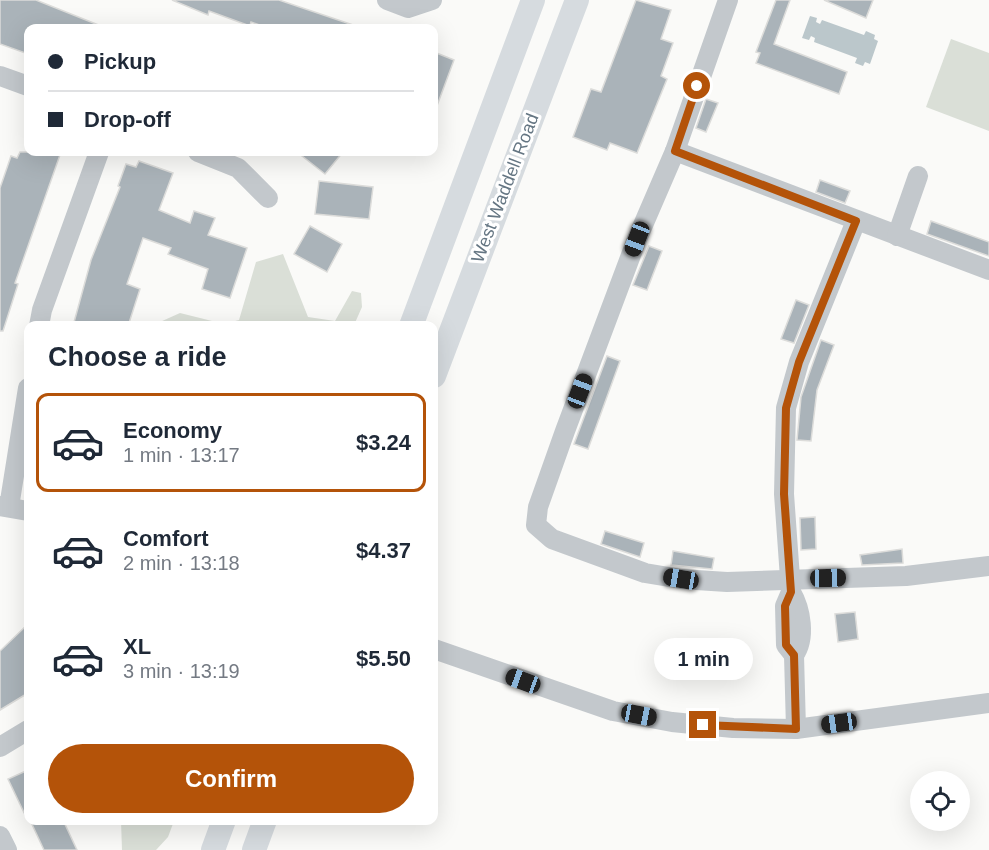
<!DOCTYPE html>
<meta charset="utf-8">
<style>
body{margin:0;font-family:Arial,sans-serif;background:#f2f2f3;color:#1f2937;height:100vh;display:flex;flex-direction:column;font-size:22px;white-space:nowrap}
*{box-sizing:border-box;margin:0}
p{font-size:20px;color:#747a83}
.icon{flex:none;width:33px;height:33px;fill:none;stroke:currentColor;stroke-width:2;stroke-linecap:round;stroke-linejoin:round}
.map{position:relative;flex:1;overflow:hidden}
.side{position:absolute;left:24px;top:321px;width:414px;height:504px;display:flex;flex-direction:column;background:#fff;border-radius:12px;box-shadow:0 6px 24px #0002}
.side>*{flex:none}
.banner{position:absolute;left:24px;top:24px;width:414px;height:132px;border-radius:12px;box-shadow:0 6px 24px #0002;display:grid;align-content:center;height:132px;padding:0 24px;background:#fff}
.fabs{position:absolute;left:910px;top:771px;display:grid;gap:12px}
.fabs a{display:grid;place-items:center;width:60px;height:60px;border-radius:50%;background:#fff;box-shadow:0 6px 24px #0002;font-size:30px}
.end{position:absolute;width:27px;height:27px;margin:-14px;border:8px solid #b45309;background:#fff;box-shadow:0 0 0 3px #fff}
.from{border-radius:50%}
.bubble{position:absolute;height:42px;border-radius:21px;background:#fff;box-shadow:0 6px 24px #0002;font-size:20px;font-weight:800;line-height:42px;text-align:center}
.car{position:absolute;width:18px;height:36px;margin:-18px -9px;border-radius:8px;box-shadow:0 0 4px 2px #0007;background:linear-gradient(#222 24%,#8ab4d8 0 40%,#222 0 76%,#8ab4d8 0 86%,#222 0)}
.banner b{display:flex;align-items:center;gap:21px;height:57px;font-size:22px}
.banner b+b{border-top:2px solid #e0e1e3}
.banner i{width:15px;height:15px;background:#1f2937}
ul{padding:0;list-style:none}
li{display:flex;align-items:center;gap:18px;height:99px;margin:0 12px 9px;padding:0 12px;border:3px solid transparent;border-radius:12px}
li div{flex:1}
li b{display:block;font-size:22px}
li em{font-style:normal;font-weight:800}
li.selected{border-color:#b45309}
li>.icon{width:54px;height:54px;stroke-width:1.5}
h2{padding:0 24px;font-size:27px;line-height:72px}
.primary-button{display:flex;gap:12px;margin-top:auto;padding:12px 24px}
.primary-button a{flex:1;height:69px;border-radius:36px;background:#b45309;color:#fff;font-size:24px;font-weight:800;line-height:69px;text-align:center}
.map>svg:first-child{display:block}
</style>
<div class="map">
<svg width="989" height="850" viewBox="0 0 989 850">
<rect width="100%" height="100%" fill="#fafaf8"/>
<g fill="#dadfd7">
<polygon points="951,39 989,53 989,131 926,107"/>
<polygon points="283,254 308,317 335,321 352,291 361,293 362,307 354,325 158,325 160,322 180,313 224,324 239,320 256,262"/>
<polygon points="121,821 174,821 168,837 156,850 122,850"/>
</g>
<polygon fill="#bbc7cb" points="810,16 817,18 816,22 820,24 822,20 864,35 866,31 875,35 874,39 878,41 870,64 865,62 863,66 855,63 857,58 814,42 815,38 811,36 809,40 802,38"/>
<g fill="#aab3b9" stroke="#dcdcda" stroke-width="1.5">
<polygon points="0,0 36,0 106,28 28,28 28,54 0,44"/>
<polygon points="172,0 279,0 359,27 268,28 251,22 250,26 209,11 208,15"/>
<polygon points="636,0 671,10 661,39 673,43 661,76 667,79 637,153 610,143 607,150 573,137 591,89 601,92"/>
<polygon points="776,0 790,0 774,44 847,72 839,94 756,63 760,53 756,52"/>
<polygon points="824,0 873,0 866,18"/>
<polygon points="434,52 454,60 435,111 434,111"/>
<polygon points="706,99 718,103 706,132 696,128"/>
<polygon points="20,152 61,152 15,283 18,284 3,331 0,331 0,188 11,156 17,158"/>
<polygon points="297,152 343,152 325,174"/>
<polygon points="139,161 173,173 159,210 190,223 194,211 215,218 208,235 247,248 230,298 202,289 208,269 168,254 171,248 143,238 127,284 140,289 128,326 73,326 91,260 120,187 118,186 126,164 136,167"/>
<polygon points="820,180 850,191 845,203 816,192"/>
<polygon points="319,181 373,187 369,219 315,214"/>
<polygon points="931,221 989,242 989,256 927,234"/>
<polygon points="310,226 342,244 327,272 294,254"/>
<polygon points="649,246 662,251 647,290 633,285"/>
<polygon points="796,300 809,305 794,343 781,339"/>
<polygon points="821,340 834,345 817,390 811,441 797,440 801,397"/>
<polygon points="607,356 620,361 588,449 574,444"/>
<polygon points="815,517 816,549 801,550 800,518"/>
<polygon points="605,531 644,543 640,557 601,544"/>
<polygon points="902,549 903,563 862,565 860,555"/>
<polygon points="673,551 714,558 712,569 671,565"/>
<polygon points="855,612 858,639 838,642 835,614"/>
<polygon points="28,624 28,693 0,710 0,651"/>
<polygon points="28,770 28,821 8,779"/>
<polygon points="30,820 63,820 77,850 44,850"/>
</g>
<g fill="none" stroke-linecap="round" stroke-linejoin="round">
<g stroke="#c3c8cc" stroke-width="20">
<polyline points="387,0 408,8 432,0"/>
<polyline points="728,0 675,151 637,239 565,431 538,507 536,525 552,539 645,573 681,579 727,582 906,576 989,566"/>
<polyline points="0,76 28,86"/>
<polyline points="675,151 989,270"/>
<polyline points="198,152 238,168 268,198"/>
<polyline points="897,236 918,176"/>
<polyline points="39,326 42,310 99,152"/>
<polyline points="0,506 28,511"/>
<polyline points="9,507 28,388"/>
<path d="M791,592C801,609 806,638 794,655L796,729"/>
<polyline points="434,649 613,711 672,722 733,728 796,729 989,703"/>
<polyline points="794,655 786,645 785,606 791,592 784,494 786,408 799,362 856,221"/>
<polyline points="0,747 28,730"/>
<polyline points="0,836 7,850"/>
</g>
<g stroke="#d6dbdf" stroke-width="24">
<polyline points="411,326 533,0"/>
<polyline points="434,376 577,0"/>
<polyline points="213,850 224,820"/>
<polyline points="254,850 265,820"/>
</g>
</g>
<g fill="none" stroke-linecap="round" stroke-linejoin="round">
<polyline stroke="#b45309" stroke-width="8" points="697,86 675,151 856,221 799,362 786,408 784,494 791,592 785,606 786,645 794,655 796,729 703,725"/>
</g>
<g text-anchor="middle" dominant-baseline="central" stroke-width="6" stroke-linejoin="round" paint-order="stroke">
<g font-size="18" fill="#657683" stroke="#fff">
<text transform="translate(505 188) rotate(-69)">West Waddell Road</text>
</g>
</g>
</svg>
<div class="fabs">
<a><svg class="icon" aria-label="locate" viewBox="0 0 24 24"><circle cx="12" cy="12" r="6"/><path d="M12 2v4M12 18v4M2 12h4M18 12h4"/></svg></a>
</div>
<i class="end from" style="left:697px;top:86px"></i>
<i class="end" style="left:703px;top:725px"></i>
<div class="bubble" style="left:654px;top:638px;width:99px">1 min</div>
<i class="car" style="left:637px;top:239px;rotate:201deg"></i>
<i class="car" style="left:580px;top:391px;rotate:21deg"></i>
<i class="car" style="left:828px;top:578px;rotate:89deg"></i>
<i class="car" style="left:681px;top:579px;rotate:280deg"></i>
<i class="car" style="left:523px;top:681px;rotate:290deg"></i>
<i class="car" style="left:639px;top:715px;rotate:101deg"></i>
<i class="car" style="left:839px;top:723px;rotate:262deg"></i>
<div class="banner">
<b><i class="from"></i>Pickup</b>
<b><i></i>Drop-off</b>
</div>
<section class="side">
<h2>Choose a ride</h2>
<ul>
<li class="selected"><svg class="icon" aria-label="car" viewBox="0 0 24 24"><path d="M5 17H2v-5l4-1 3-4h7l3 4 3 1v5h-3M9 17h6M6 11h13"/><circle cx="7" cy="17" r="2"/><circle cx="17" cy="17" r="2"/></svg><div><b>Economy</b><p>1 min · 13:17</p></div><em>$3.24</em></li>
<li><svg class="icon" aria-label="car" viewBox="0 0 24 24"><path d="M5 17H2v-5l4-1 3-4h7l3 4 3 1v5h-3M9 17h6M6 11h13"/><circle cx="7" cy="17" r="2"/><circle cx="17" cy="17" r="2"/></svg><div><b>Comfort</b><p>2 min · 13:18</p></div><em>$4.37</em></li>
<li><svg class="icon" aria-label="car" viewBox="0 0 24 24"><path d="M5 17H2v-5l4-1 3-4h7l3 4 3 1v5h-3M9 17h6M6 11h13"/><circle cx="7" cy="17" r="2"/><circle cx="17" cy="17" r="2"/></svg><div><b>XL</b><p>3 min · 13:19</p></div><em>$5.50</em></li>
</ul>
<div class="primary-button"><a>Confirm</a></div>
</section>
</div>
